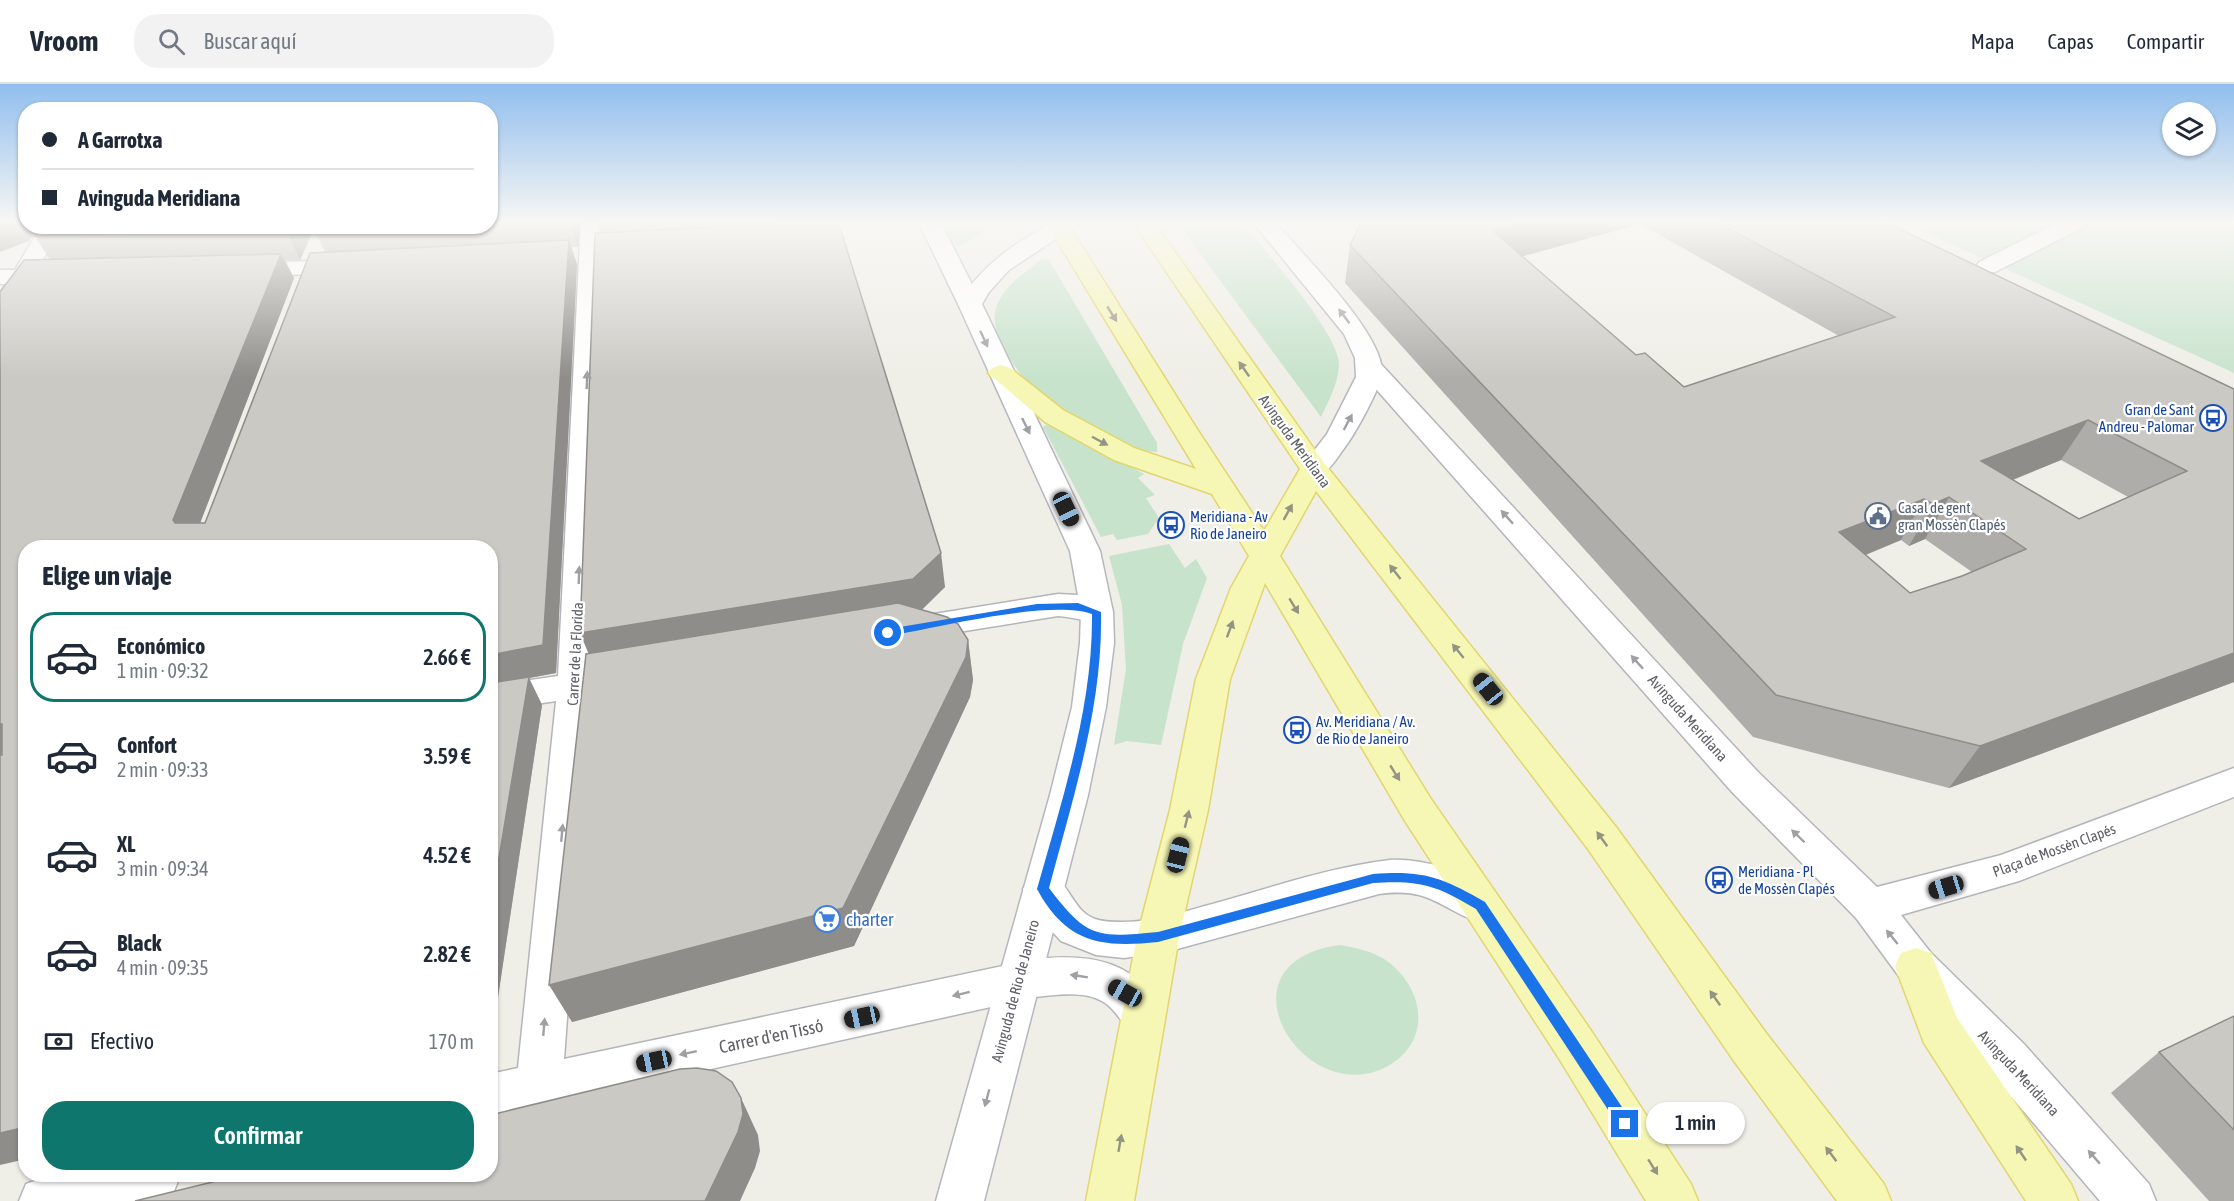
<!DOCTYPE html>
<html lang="es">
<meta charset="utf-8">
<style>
body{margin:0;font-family:"Asap Condensed",sans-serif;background:#f2f2f3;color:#1f2937;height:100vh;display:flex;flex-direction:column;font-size:22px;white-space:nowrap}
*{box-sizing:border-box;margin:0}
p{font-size:20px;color:#747a83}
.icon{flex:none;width:33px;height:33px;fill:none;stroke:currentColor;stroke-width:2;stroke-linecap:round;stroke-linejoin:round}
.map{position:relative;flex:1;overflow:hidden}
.side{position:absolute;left:18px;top:456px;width:480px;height:642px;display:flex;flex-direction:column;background:#fff;border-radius:24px;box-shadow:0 2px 4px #0004}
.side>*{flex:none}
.hud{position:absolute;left:18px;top:18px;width:480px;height:132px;border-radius:24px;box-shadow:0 2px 4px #0004;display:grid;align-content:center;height:132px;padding:0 24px;background:#fff}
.tools{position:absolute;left:2162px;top:18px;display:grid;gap:12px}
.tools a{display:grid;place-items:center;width:54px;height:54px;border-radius:50%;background:#fff;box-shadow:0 2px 4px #0004;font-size:30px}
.end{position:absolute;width:27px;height:27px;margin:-14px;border:8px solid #1a73e8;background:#fff;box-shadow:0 0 0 3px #fff}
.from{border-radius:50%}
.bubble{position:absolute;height:42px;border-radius:21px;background:#fff;box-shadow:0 2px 4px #0004;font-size:20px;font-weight:600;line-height:42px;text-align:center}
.car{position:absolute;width:18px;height:36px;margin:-18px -9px;border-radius:8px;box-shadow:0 0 4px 2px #0007;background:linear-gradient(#222 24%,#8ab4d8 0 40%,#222 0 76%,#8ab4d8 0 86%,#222 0)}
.hud b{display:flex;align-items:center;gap:21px;height:57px;font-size:22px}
.hud b+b{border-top:2px solid #e0e1e3}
.hud i{width:15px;height:15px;background:#1f2937}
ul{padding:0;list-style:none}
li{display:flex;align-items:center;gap:18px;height:90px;margin:0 12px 9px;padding:0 12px;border:3px solid transparent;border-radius:24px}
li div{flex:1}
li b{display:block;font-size:22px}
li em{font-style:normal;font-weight:600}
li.current{border-color:#0f766e}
li>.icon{width:54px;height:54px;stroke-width:1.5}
h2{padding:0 24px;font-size:27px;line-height:72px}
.pay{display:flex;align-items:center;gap:15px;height:66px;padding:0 24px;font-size:22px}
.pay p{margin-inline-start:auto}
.cta{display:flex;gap:12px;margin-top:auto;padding:12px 24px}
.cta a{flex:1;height:69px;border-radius:24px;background:#0f766e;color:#fff;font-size:24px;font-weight:600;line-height:69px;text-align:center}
header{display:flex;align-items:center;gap:36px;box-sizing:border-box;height:84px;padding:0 30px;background:#fff;border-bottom:2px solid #e0e1e3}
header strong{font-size:28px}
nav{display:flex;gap:33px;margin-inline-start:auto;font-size:21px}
.search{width:420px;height:54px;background:#f2f2f3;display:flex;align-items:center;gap:15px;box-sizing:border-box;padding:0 21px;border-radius:24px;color:#747a83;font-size:22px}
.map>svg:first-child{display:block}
</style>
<header>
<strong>Vroom</strong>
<div class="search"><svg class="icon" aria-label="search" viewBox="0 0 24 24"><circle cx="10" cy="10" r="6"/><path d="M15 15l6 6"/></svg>Buscar aquí</div>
<nav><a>Mapa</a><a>Capas</a><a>Compartir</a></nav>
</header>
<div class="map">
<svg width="2234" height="1117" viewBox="0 0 2234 1117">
<rect width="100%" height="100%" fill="#efeee7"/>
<g fill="#c7e3cc">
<polygon points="943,137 1001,137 959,163 952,159"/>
<path d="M1176,137H1240C1262,163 1340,250 1339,281C1338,300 1329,316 1321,333Z"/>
<polygon points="1900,137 2234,137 2234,289 2217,281"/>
<path d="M1042,175L1049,176L1157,359V368C1123,367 1066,335 1041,313C1023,296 991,255 995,230C998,205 1025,189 1042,175Z"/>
<polygon points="1048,340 1144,390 1138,394 1155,411 1146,414 1159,434 1148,450 1117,456 1113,450 1101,453 1043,343"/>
<polygon points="1169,460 1185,484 1196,475 1207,494 1183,560 1161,661 1127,657 1114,661 1126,585 1122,521 1109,472"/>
<path d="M1340,861C1356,864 1373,867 1387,877C1425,905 1432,957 1388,982C1304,1028 1211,878 1340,861Z"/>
</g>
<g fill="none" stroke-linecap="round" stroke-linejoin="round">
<defs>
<g id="street">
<path d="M581,137H603L592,587L607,590L612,599L607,608L591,612L564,975L1036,875C1092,869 1139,877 1165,933L1158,947L1143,953C1123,945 1125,939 1112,925C1094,905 1061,910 1036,913L490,1034V990L518,984L556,617L490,627V602L558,592Z"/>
<polygon points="918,137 940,137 982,220 978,225 962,225 958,220"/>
<polygon points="2061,137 2088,137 2086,142 1995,188 1979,188 1976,183 1979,178"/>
<polygon points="41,142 62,142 38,185 63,186 66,191 63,196 30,199 8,234 0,236 0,209 6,200 0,200 0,186 15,186"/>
<polygon points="349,176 357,178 360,183 357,188 245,193 237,191 234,186 237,181 245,179"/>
<polygon points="1370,275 1379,278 1758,688 1877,803 2001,771 2234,684 2234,713 2019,797 1901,831 1931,869 2024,960 2149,1100 2156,1117 2100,1117 1992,990 1901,895 1856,834 1732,708 1361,288 1357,283 1361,278"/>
<path d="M1058,510L1078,511L1108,520L1113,528L1108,536C1092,540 1075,533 1058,532L909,556L897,553L893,545L897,537L909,534Z"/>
<path d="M1390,776C1423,774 1485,790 1501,822L1495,834L1481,839C1438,824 1431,803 1379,810L1166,868L1124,874L1096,871L1061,857L1046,841L1023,805L1029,793C1070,779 1065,824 1095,835C1104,838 1114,838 1123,838C1155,838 1186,827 1216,819C1273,803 1331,783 1390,776Z"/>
<polygon points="53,1090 181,1090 174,1107 144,1117 19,1117 26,1100"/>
</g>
<g id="secondary">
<path d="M1056,137H1083L1009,186L989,208L982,220L1100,467L1113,528L1114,559L1106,623L1088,711L984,1117H936L1050,711L1072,623L1080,559L1081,528L1070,467L958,220C982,180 1016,158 1056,137Z"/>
<path d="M1252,137H1274C1301,169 1384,250 1382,289C1381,303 1354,352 1345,363C1333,379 1326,396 1304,391L1300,385L1327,350L1356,293L1355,274L1344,250Z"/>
</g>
<g id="primary">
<polygon points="1045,137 1066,137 1195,342 1264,447 1300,385 1132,137 1153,137 1324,379 1616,743 1766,949 1884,1100 1891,1117 1837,1117 1734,977 1588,765 1316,407 1280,472 1431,715 1592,948 1691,1100 1698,1117 1646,1117 1560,976 1405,737 1265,499 1230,595 1208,726 1179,853 1134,1117 1086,1117 1137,853 1170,726 1196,595 1231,504 1249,472 1212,410 1114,376 1045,338 988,289 992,284 1001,281 1010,284 1063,326 1134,364 1196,385"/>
<polygon points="1916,864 1931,869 1957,934 2071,1100 2078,1117 2026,1117 1924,959 1895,882 1901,869"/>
</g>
</defs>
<use href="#street" stroke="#b4b5ba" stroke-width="3"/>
<use href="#secondary" stroke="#b6b7bd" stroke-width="3"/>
<use href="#primary" stroke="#e2d66d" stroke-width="3"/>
<use href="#street" fill="#fff" fill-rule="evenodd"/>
<use href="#secondary" fill="#fff" fill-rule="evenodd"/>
<use href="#primary" fill="#f6f6b5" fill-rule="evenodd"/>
</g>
<g fill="#afada9" fill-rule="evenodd">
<polygon points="490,137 581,137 578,163 571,163 577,180 556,589 529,594 542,621 490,966 490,464 26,464 50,176 35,152 315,142 300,176 285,176 294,194 200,439 205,439 325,168 314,145 315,142 490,142"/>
<polygon points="597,137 838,137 945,503 922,526 968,556 973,596 970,613 854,862 572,938 589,570 600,149"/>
<path d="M1362,137H1883L2234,305V598L1949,704L1753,653L1345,199L1350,161ZM1640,140L1839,252L1684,303L1636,271L1522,172ZM2061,376L2128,413L2079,435L2013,396ZM1925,455L1972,488L1962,492L1910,509L1866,471L1901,456L1909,462Z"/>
<polygon points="2234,932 2234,1117 2209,1117 2111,1009 2159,968"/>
</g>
<g fill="#8e8d89">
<polygon points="0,137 26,137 26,142 39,142 29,157 0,168"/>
<polygon points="570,137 581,137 578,163"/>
<polygon points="1523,137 1640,137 1640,140 1484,183 1492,146"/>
<polygon points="287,142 315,142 300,176 286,146"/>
<polygon points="569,156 577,180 556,589 529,594 542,621 490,966 490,571"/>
<polygon points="281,170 294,194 191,463 173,436"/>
<polygon points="2088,336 2061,376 1957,418 1981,377"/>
<polygon points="1949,413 1925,455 1909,462 1933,420"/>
<polygon points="1924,415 1901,456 1818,490 1839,448"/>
<polygon points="941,469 945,503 918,529 594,583 580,549"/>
<polygon points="968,556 973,596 970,613 854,862 572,938 549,901"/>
<polygon points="2234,569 2234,598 1949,704 1980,662"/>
<polygon points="0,640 2,640 26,665 0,671"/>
<polygon points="741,1014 758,1051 760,1067 755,1084 740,1117 705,1117"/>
<polygon points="26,1043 26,1075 0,1081 0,1049"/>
</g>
<g fill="#cbc9c4" stroke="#8e8d89" stroke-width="1.5" fill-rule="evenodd">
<polygon points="779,137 838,137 941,469 913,495 580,549 595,149 769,141 778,139"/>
<path d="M1362,137H1523L1492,146L1636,271L1645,269L1684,303L1895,233L1714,137H1883L2234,305V569L1980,662L1776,611L1350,161ZM2088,336L2187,387L2079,435L1981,377ZM1949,413L2026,465L1962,492L1910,509L1839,448L1924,415L1933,420Z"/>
<polygon points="42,142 287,142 286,146 35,152"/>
<polygon points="315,142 374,142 314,145"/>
<polygon points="569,156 543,561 490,571 490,464 26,464 26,1043 0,1049 0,671 2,671 2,640 0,640 0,208 24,176 281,170 173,436 175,439 205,439 310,169"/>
<polygon points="898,519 947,533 958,540 968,556 966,573 843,824 549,901 586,570"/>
<polygon points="529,593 490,828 490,599"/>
<polygon points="2234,932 2234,1046 2159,968"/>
<polygon points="697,984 716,987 732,998 741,1014 743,1030 738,1048 705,1117 135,1117 245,1090 490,1090 490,1031 680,985"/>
</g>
<defs><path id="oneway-solid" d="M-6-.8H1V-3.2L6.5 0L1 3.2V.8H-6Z" transform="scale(1.5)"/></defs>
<g fill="#949482">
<use href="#oneway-solid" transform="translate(1112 230) rotate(58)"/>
<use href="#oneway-solid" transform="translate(1244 285) rotate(-125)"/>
<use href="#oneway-solid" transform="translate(1100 357) rotate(28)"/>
<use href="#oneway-solid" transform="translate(1288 428) rotate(-61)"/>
<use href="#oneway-solid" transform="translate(1395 488) rotate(-128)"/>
<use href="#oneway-solid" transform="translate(1294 522) rotate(59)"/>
<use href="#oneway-solid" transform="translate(1230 545) rotate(-70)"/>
<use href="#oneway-solid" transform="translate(1458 567) rotate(-129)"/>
<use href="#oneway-solid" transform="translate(1395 689) rotate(58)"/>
<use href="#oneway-solid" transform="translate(1187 735) rotate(-76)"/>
<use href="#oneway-solid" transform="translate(1602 755) rotate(-126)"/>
<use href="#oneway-solid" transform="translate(1715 914) rotate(-125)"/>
<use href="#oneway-solid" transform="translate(1120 1059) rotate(-80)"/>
<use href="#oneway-solid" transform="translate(2021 1069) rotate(-124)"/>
<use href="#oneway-solid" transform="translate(1831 1070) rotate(-127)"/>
<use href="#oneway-solid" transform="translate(1653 1083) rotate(58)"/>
</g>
<g fill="#9fa0a3">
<use href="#oneway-solid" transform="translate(1344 232) rotate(-127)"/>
<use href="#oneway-solid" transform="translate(984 255) rotate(65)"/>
<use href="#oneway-solid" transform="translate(587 296) rotate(-88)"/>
<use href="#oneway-solid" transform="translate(1348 338) rotate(-62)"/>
<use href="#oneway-solid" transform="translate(1026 342) rotate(64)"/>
<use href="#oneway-solid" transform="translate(1507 433) rotate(-132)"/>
<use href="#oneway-solid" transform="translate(579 491) rotate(-88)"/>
<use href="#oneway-solid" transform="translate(1637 578) rotate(-132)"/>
<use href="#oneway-solid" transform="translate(562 749) rotate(-85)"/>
<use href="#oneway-solid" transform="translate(1798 752) rotate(-136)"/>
<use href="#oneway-solid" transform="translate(1892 853) rotate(-129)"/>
<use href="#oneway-solid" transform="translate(1079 892) rotate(-171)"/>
<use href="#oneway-solid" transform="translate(961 910) rotate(166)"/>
<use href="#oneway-solid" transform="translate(544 943) rotate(-85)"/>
<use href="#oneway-solid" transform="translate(688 969) rotate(168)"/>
<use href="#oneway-solid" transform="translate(987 1014) rotate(105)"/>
<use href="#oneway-solid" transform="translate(2094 1073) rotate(-131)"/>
</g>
<linearGradient id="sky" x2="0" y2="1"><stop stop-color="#91beee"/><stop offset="0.47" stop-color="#f8f7f4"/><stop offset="1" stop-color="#f8f7f4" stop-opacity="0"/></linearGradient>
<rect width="2234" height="294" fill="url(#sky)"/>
<path fill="#1a73e8" d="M1078,519L1101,528C1103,622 1073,714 1049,804C1087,854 1096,854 1158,848L1373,790C1423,786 1442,793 1485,818L1630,1035V1044H1620L1476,825C1436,801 1420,796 1373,799L1158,858C1101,864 1066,859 1037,805C1062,716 1093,623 1092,530C1050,515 936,544 888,552L883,549L888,545L1037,520Z"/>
<defs>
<symbol id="bus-ring" viewBox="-11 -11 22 22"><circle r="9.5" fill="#fff" stroke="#1a4fb4" stroke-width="1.5"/><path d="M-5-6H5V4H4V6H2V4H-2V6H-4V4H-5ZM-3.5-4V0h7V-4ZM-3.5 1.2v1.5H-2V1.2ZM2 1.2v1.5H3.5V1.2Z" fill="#1a4fb4"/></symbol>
<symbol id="civic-ring" viewBox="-11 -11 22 22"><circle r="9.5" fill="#fff" stroke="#5c6f8a" stroke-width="1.5"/><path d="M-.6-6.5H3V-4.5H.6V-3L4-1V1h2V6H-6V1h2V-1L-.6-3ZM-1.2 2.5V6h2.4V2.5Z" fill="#5c6f8a"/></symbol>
<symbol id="supermarket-ring" viewBox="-11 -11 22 22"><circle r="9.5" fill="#fff" stroke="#3f7fe0" stroke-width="1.5"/><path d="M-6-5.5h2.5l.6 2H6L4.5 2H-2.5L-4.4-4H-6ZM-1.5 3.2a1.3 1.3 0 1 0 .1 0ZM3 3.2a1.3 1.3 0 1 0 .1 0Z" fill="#3f7fe0"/></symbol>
</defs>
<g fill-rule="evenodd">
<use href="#bus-ring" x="2198" y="319" width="30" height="30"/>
<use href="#civic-ring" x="1863" y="417" width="30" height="30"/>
<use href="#bus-ring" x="1156" y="426" width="30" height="30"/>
<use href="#bus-ring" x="1282" y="631" width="30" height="30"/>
<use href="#bus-ring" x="1704" y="781" width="30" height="30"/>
<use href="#supermarket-ring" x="812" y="820" width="30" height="30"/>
</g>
<g text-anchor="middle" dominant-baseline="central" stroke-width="4.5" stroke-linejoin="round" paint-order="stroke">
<g font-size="15" fill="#164399" stroke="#fff" text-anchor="start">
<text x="2194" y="325" text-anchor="end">Gran de Sant<tspan x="2194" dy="17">Andreu - Palomar</tspan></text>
<text x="1190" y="432">Meridiana - Av<tspan x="1190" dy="17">Rio de Janeiro</tspan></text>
<text x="1316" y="637">Av. Meridiana / Av.<tspan x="1316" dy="17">de Rio de Janeiro</tspan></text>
<text x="1738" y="787">Meridiana - Pl<tspan x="1738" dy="17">de Mossèn Clapés</tspan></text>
</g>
<g font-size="15" fill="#5f6066" stroke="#fff">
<text transform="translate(1295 357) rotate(54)">Avinguda Meridiana</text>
<text transform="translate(575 570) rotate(-87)">Carrer de la Florida</text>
<text transform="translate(1688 634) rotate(48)">Avinguda Meridiana</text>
<text transform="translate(2054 766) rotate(-20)">Plaça de Mossèn Clapés</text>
<text transform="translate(1015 907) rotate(-75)">Avinguda de Rio de Janeiro</text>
<text transform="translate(2019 989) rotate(47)">Avinguda Meridiana</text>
</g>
<g font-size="15" fill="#4e5e75" stroke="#fff" text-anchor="start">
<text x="1898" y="423">Casal de gent<tspan x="1898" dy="17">gran Mossèn Clapés</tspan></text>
</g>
<g font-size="18" fill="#366cbe" stroke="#fff" text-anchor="start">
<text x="846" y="835">charter</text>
</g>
<g font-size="18" fill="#5f6066" stroke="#fff">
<text transform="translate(771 952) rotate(-12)">Carrer d'en Tissó</text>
</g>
</g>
</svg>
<div class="tools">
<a><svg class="icon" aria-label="layers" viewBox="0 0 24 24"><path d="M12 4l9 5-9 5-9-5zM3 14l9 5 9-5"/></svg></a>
</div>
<i class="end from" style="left:888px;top:549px"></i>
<i class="end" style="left:1625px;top:1040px"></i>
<div class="bubble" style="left:1646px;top:1018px;width:99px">1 min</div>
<i class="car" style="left:1066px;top:425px;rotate:155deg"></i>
<i class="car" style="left:1488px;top:605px;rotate:321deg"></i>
<i class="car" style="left:1178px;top:771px;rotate:14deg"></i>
<i class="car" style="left:1946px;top:803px;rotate:253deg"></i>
<i class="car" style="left:1125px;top:909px;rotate:299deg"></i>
<i class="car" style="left:862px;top:933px;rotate:258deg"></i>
<i class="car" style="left:654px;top:977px;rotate:258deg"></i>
<div class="hud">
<b><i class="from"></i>A Garrotxa</b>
<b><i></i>Avinguda Meridiana</b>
</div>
<section class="side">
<h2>Elige un viaje</h2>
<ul>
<li class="current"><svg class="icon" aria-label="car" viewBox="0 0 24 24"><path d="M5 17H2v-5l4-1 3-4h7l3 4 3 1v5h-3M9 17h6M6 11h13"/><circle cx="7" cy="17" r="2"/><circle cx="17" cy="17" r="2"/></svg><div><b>Económico</b><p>1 min · 09:32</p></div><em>2.66 €</em></li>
<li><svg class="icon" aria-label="car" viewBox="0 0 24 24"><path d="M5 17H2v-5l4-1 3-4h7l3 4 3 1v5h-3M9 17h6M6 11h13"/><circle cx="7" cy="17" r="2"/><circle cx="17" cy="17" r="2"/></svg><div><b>Confort</b><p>2 min · 09:33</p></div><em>3.59 €</em></li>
<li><svg class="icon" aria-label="car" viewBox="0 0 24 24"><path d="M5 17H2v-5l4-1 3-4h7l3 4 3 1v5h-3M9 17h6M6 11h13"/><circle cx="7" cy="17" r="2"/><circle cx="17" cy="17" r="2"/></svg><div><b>XL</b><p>3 min · 09:34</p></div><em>4.52 €</em></li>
<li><svg class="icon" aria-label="car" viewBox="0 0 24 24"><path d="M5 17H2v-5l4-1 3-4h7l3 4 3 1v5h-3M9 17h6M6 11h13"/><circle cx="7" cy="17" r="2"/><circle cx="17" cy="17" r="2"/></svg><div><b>Black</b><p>4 min · 09:35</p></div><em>2.82 €</em></li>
</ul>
<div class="pay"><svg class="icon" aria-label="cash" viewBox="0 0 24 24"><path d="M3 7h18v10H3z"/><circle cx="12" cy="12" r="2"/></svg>Efectivo<p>170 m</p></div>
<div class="cta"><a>Confirmar</a></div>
</section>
</div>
